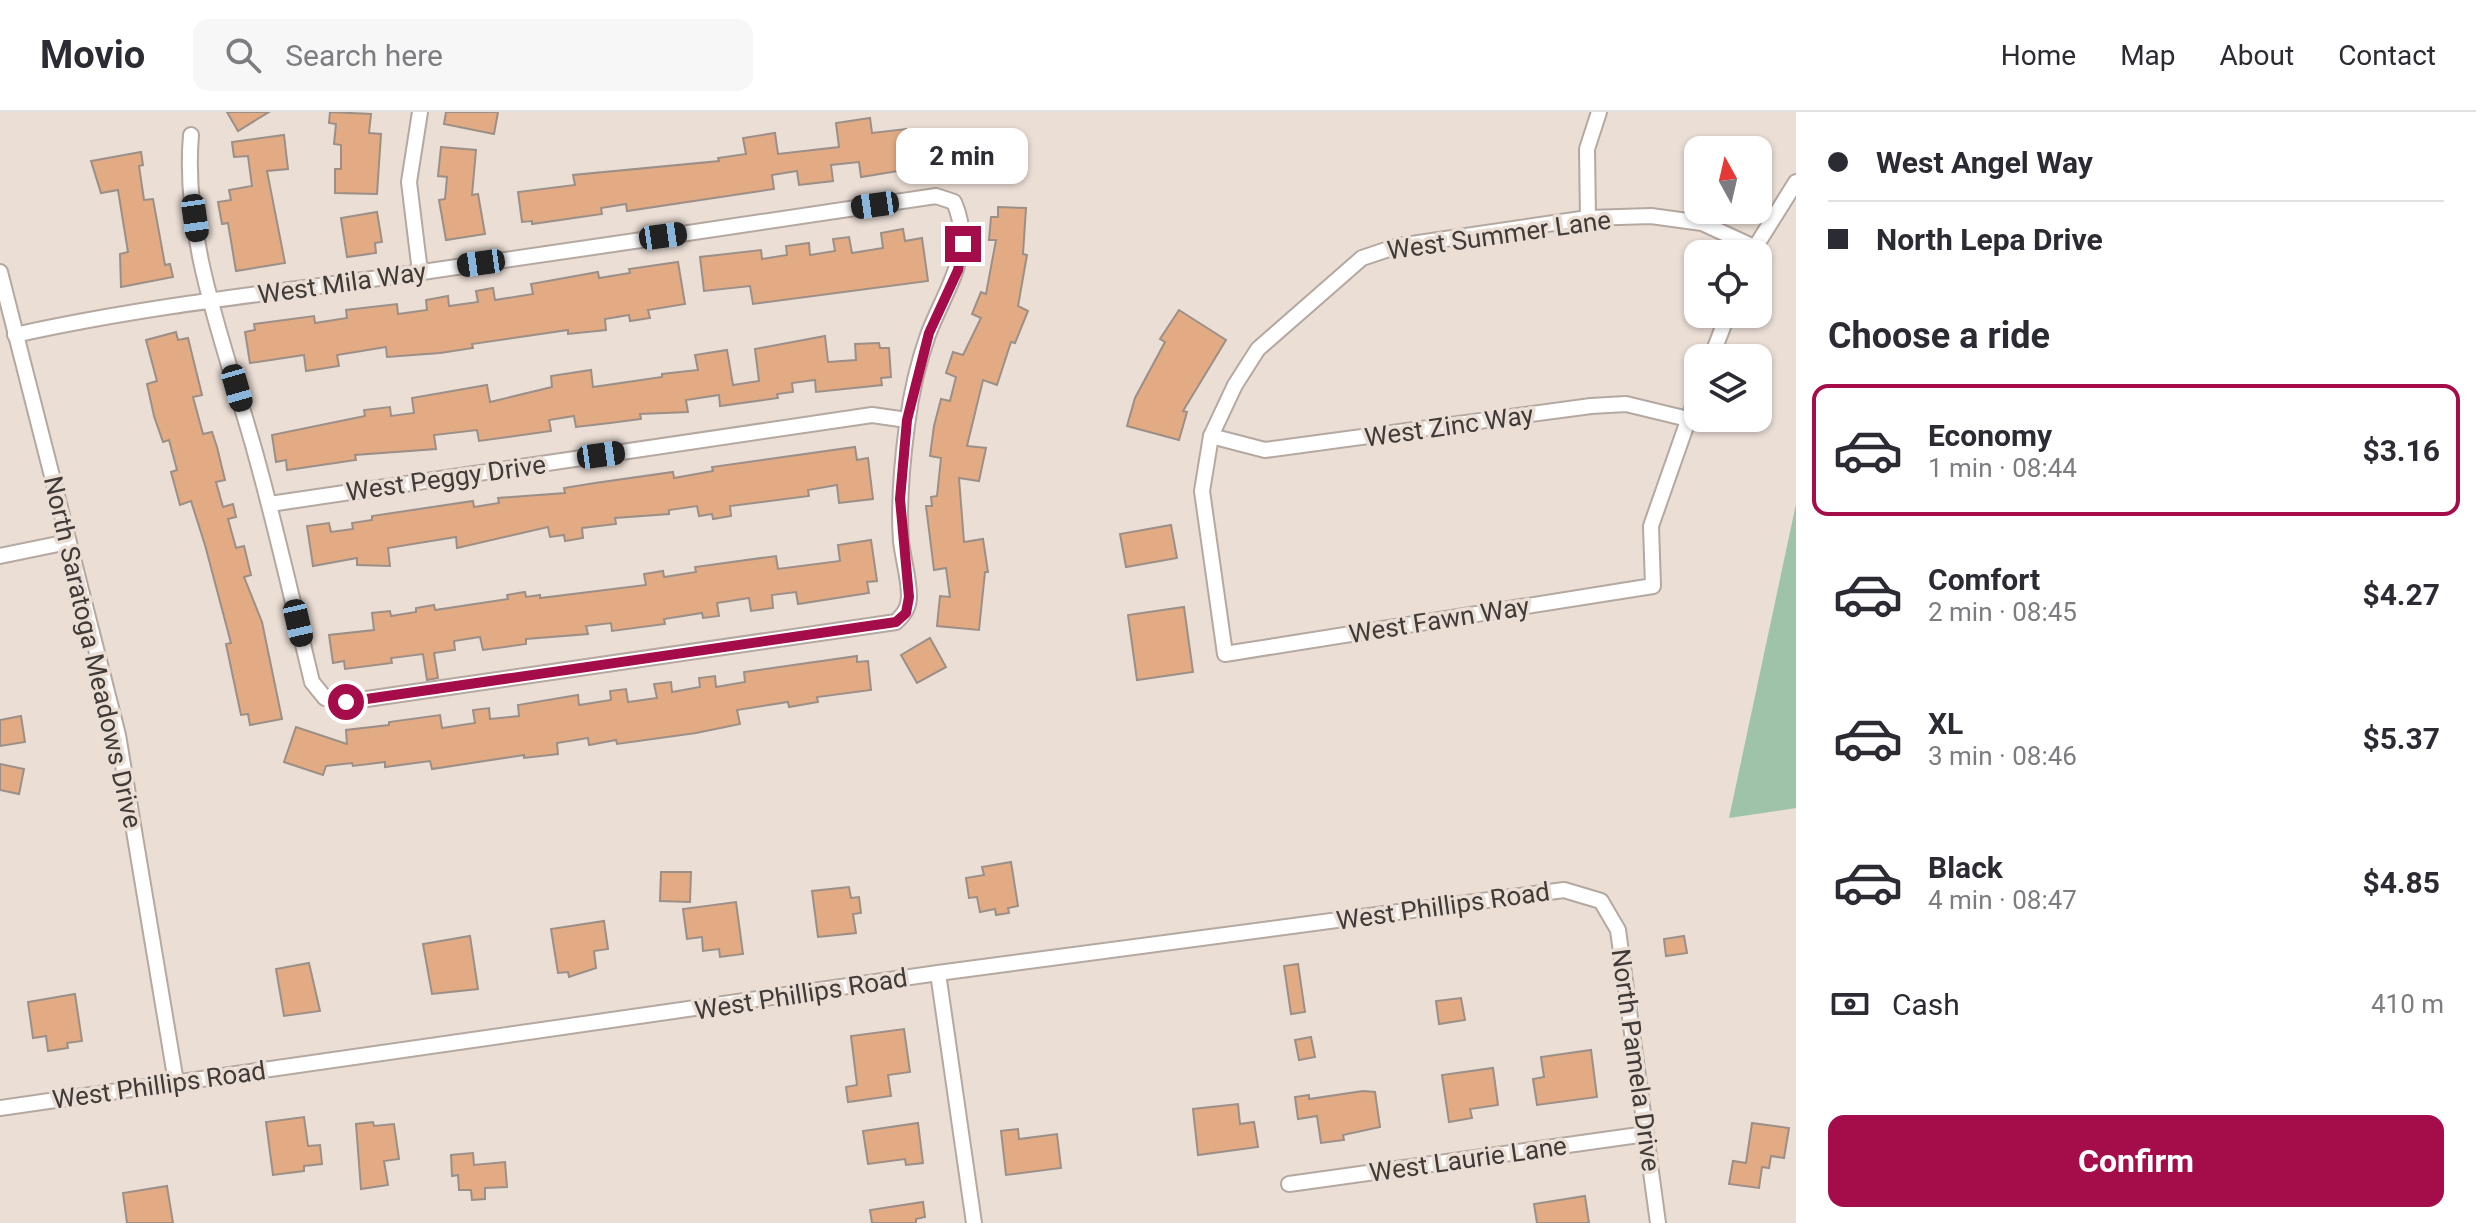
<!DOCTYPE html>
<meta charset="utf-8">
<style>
body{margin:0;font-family:Roboto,sans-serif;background:#f7f7f7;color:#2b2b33;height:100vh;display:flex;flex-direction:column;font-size:30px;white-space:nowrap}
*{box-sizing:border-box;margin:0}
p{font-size:26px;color:#7c7c81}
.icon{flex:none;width:44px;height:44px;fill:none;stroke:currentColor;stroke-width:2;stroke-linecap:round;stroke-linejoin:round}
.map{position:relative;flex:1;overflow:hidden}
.sheet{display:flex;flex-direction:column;background:#fff;width:680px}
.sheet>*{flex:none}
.hud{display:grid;align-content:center;height:176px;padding:0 32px;background:#fff}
.needle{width:52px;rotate:352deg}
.controls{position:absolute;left:1684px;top:24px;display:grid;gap:16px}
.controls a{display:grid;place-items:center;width:88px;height:88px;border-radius:16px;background:#fff;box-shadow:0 2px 6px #0004;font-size:40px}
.end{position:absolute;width:36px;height:36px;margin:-18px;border:10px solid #a40d4a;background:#fff;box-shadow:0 0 0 4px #fff}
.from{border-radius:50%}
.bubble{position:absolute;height:56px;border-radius:16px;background:#fff;box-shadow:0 2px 6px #0004;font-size:26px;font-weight:700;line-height:56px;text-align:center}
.car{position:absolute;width:24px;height:48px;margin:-24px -12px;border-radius:10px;box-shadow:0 0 6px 2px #0007;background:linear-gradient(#222 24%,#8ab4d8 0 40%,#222 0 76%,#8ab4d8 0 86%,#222 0)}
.hud b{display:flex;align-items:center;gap:28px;height:76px;font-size:30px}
.hud b+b{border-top:2px solid #e1e1e2}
.hud i{width:20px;height:20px;background:#2b2b33}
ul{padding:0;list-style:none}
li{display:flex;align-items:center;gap:24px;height:132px;margin:0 16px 12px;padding:0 16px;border:4px solid transparent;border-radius:16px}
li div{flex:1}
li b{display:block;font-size:30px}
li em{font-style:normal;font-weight:700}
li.current{border-color:#a40d4a}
li>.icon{width:72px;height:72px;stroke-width:1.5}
h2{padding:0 32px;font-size:36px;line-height:96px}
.pay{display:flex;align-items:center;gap:20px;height:88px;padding:0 32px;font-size:30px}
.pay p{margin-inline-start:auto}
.action{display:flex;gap:16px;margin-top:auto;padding:16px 32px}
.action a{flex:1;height:92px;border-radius:16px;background:#a40d4a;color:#fff;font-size:32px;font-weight:700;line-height:92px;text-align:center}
header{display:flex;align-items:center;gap:48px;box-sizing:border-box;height:112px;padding:0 40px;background:#fff;border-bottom:2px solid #e1e1e2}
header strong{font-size:38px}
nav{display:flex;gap:44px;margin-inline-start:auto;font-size:28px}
.search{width:560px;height:72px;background:#f7f7f7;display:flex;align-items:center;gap:20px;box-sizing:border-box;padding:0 28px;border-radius:16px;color:#7c7c81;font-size:30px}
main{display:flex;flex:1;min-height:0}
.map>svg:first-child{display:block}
</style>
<header>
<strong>Movio</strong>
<div class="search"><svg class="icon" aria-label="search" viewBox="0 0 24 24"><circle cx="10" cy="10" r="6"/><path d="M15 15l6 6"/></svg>Search here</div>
<nav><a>Home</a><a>Map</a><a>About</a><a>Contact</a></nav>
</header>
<main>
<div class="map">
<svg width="1796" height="1111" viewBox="0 0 1796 1111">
<rect width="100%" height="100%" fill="#eaded5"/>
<polygon fill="#9ec3a8" points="1796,392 1796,696 1729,706"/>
<g fill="#e3ab84" stroke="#9b8f87" stroke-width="2">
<polygon points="227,0 269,0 238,19"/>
<polygon points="330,0 371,2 369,21 381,22 377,82 335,81 335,57 341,57 341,33 334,32 336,12 329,11"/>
<polygon points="446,0 498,0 494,22 444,12"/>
<polygon points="870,6 872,21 906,17 907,23 919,22 923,55 861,65 859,50 831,53 833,69 799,73 797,59 772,63 774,77 627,99 626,92 601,96 602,102 532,112 532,109 522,110 518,80 575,73 573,63 719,49 718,46 746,42 743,26 775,21 778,42 839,35 836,11"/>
<polygon points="284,23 288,57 267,59 285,151 236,159 228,111 222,112 218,90 231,88 229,78 252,74 248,44 234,45 232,30"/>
<polygon points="441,35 476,38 472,83 478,82 485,122 446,128 439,88 445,87 447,65 438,64"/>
<polygon points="141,40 143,53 139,54 144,88 153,87 165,153 170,152 173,165 121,175 120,142 128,140 118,78 101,81 91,49"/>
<polygon points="998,95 1026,96 1023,142 1027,143 1018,194 1028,199 1015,231 1011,230 997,273 983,268 967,334 986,336 979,369 959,366 964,430 983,427 988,460 985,460 979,518 937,514 940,484 950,485 946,456 934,458 926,394 932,394 931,385 937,384 941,346 930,344 934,314 941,287 950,289 956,265 946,261 953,240 963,243 981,206 972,202 981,180 986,182 996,128 989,128 991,105 998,105"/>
<polygon points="377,100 382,130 375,131 376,141 347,145 341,106"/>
<polygon points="903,117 905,129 922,126 928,169 753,192 750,174 704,179 700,145 761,138 762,147 787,143 786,134 809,131 810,143 835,139 833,127 849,125 852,141 883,136 881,121"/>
<polygon points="678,150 685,192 648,198 650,206 630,209 629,203 605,207 606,218 568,222 568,218 472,232 473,236 440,241 387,245 386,235 337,243 339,254 306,259 304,243 250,251 245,220 255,218 254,212 314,204 315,211 347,206 346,198 397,192 398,202 427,198 426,188 448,184 449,194 478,190 476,179 493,176 495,188 533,182 531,172 598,160 599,166 630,161 629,157"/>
<polygon points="1179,198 1226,228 1183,299 1187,300 1179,328 1127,314 1135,286 1165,230 1160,227"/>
<polygon points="176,220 178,228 188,226 202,283 193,285 203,322 212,320 217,335 225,368 216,370 223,395 233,392 236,405 228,407 236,436 244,434 251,463 244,465 262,510 282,607 250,613 248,602 241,603 226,532 231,531 205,433 191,389 180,393 171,360 177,358 169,328 163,330 154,304 147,272 157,269 146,228"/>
<polygon points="825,224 828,250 856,248 855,232 879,231 880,236 889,236 891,265 881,266 882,273 816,280 815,268 792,271 793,280 777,282 778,286 720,294 719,283 686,288 688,300 640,302 641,307 610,311 576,315 574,304 549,308 551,319 479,329 477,318 434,323 436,337 355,343 356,348 287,358 286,348 276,350 272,323 365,304 364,298 390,295 391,304 414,301 412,286 487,273 490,290 552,275 551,264 591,258 593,275 662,265 662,262 698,258 695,243 727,238 733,273 759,269 755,237"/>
<polygon points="855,335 857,348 868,346 873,387 839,391 837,373 808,378 809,384 730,394 731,404 713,407 712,402 699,404 697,394 669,398 669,402 615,406 616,412 582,416 583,426 565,429 564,423 550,425 548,415 457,436 456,425 388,436 390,454 357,453 357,446 313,454 307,414 329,411 331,420 353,417 352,411 372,408 372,404 473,389 474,395 499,391 498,386 565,381 564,376 595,371 673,360 674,366 713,359 712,355"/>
<polygon points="1171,413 1177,446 1126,455 1120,422"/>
<polygon points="871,428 877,469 867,470 869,481 798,492 796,480 772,483 773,496 751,499 749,486 717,491 719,504 703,506 702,501 664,507 665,512 612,519 611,511 586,514 588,522 526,527 526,532 483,538 480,525 454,529 455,538 434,541 438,566 427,568 423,542 391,546 392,551 345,557 344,549 333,551 329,523 374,518 372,501 390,499 391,504 416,500 416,496 434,493 435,498 508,487 507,483 525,480 526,485 540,483 540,486 646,473 644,462 663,459 664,465 696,460 695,455 776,444 778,457 840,449 838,433"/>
<polygon points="1184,495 1193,560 1137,568 1128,503"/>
<polygon points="930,526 946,555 917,571 901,543"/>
<polygon points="857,544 857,550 868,549 871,578 817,585 818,590 789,595 788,590 737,598 740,612 696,621 617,632 616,628 589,633 588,626 557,631 558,642 524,646 524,643 432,657 430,649 385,655 385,650 353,654 352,651 326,654 323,663 284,650 296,615 347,632 346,618 389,613 389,610 440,603 442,616 475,611 473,598 489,596 490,607 519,604 518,593 578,583 579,593 611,588 610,579 626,577 628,590 657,586 654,572 671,570 672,580 700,575 699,566 715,564 716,575 745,570 744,560"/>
<polygon points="21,604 25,630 0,634 0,608"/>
<polygon points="0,652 24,657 19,682 0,678"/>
<polygon points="1011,750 1018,794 1008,796 1009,801 996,803 995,797 980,800 977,785 969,786 966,766 984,763 982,755"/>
<polygon points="661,760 691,760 690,790 660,789"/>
<polygon points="849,775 851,786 859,785 861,801 853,802 856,821 818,825 812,779"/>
<polygon points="736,790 743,842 720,845 719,837 703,839 702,825 687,827 683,797"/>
<polygon points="604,809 608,837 594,839 596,856 569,865 568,860 558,861 551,817"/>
<polygon points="470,824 478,877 432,882 423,832"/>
<polygon points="1684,824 1687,841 1666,844 1664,827"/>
<polygon points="309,851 320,899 284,904 276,857"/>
<polygon points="1298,852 1305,900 1291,902 1284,854"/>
<polygon points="75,882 82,929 67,931 68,936 48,939 46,924 33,926 28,890"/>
<polygon points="1461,886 1465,908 1439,912 1436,889"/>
<polygon points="904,917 910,960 888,963 891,984 848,990 846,975 857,973 851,924"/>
<polygon points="1311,925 1315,945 1299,948 1295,928"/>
<polygon points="1591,938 1597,985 1537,993 1533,967 1544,965 1541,945"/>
<polygon points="1493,956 1498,993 1470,997 1472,1006 1449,1010 1442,963"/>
<polygon points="1363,979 1375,980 1380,1015 1343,1023 1344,1028 1321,1031 1317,1004 1298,1007 1295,985 1309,983 1309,987"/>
<polygon points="1238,992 1240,1012 1254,1010 1258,1035 1198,1043 1193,997"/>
<polygon points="304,1005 308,1034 320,1033 322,1052 304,1054 304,1059 273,1063 266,1010"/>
<polygon points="373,1010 374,1014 394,1012 399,1047 384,1049 388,1073 361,1077 356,1012"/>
<polygon points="918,1011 923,1051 906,1053 905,1047 868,1052 863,1019"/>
<polygon points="1752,1011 1789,1016 1784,1046 1771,1044 1769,1056 1762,1055 1759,1076 1729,1072 1733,1049 1746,1051"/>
<polygon points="1018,1017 1019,1027 1057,1022 1061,1056 1006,1063 1001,1019"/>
<polygon points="473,1041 474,1053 505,1050 507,1075 485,1076 485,1087 472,1088 471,1078 459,1078 458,1063 452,1064 451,1043"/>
<polygon points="167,1074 173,1111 127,1111 123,1081"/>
<polygon points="1585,1084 1589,1111 1537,1111 1534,1092"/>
<polygon points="923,1090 925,1105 916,1107 916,1111 872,1111 870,1098"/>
</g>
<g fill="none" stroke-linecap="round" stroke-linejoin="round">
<defs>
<g id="street">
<polyline points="420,0 409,70 420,160"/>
<polyline points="1588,106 1587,37 1599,0"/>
<polyline points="1751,142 1796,70"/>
<polyline points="0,160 118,623 176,970"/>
<path d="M15,223C145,194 278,180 409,162C585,137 760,110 936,84L954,90C976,141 945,177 928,223C918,251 911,282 907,313C902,351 898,390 901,429C903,447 909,466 909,484C909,496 904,502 896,510L346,590L325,586L312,570C293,491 275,411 253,333C225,234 182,127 191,23"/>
<polyline points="1711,246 1728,202"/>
<polyline points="1698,280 1651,414 1653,474 1225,542 1202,379 1211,324 1235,273 1258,237 1362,146 1398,134 1588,106 1651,104 1702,111 1754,135"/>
<polyline points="1211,324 1265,338 1591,294 1626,292 1688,307"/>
<polyline points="270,392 872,303 907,308"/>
<polyline points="0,444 68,430"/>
<polyline points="938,861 974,1111"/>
<polyline points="0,996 938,861 1564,778 1601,789 1618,818 1658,1111"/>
<polyline points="1289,1072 1646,1022"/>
</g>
</defs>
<use href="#street" stroke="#b4a8a0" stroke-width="18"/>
<use href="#street" stroke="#fff" stroke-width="14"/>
</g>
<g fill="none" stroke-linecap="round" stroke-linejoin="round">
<polyline stroke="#a40d4a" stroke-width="10" points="346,590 896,510 906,501 909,485 900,387 907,308 929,221 958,158 963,132"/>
</g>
<g text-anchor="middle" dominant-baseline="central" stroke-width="7" stroke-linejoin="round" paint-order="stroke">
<g font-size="26" fill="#403b38" stroke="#eaded5">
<text transform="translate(1499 123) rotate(-8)">West Summer Lane</text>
<text transform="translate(342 171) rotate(-8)">West Mila Way</text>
<text transform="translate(1449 314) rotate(-8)">West Zinc Way</text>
<text transform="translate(446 366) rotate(-8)">West Peggy Drive</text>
<text transform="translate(1439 508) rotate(-9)">West Fawn Way</text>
<text transform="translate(93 540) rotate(77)">North Saratoga Meadows Drive</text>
<text transform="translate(1443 794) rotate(-8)">West Phillips Road</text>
<text transform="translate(801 882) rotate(-9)">West Phillips Road</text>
<text transform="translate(1636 948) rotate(82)">North Pamela Drive</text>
<text transform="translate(159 973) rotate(-8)">West Phillips Road</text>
<text transform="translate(1468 1047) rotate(-8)">West Laurie Lane</text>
</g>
</g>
</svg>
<div class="controls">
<a><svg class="needle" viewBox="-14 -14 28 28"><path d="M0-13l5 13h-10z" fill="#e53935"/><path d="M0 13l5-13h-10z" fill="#7c7c81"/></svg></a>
<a><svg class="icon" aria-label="locate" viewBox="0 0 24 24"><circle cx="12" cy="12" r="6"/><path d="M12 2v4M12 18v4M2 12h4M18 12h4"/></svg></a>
<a><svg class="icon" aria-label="layers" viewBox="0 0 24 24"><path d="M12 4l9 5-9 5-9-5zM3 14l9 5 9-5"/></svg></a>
</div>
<i class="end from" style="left:346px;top:590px"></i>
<i class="end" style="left:963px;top:132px"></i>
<div class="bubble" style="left:896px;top:16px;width:132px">2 min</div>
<i class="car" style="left:875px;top:93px;rotate:262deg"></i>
<i class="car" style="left:195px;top:106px;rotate:172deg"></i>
<i class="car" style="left:663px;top:124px;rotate:82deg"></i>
<i class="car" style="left:481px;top:151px;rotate:262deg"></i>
<i class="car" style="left:237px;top:276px;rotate:164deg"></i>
<i class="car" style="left:601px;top:343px;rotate:82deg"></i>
<i class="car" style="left:298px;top:511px;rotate:167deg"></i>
</div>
<section class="sheet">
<div class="hud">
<b><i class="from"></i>West Angel Way</b>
<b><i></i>North Lepa Drive</b>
</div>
<h2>Choose a ride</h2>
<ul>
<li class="current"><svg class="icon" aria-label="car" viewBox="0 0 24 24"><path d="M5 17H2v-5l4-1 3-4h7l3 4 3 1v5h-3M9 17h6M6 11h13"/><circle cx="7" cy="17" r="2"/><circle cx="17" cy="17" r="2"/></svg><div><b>Economy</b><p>1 min · 08:44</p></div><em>$3.16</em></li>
<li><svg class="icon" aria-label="car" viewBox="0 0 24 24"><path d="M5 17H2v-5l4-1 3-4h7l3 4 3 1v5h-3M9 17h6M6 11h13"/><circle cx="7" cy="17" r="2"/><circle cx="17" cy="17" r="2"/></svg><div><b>Comfort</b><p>2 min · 08:45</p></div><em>$4.27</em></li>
<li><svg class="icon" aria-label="car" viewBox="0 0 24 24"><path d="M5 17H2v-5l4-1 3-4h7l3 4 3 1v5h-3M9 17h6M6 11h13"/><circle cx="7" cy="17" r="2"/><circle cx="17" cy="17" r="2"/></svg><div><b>XL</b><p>3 min · 08:46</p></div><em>$5.37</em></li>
<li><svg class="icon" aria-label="car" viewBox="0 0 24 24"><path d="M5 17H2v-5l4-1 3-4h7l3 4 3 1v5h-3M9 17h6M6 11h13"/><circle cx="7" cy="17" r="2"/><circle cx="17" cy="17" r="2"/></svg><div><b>Black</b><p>4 min · 08:47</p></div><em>$4.85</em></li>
</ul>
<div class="pay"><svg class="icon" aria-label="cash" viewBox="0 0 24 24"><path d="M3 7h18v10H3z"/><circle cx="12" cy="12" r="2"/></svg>Cash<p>410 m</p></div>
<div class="action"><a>Confirm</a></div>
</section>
</main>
